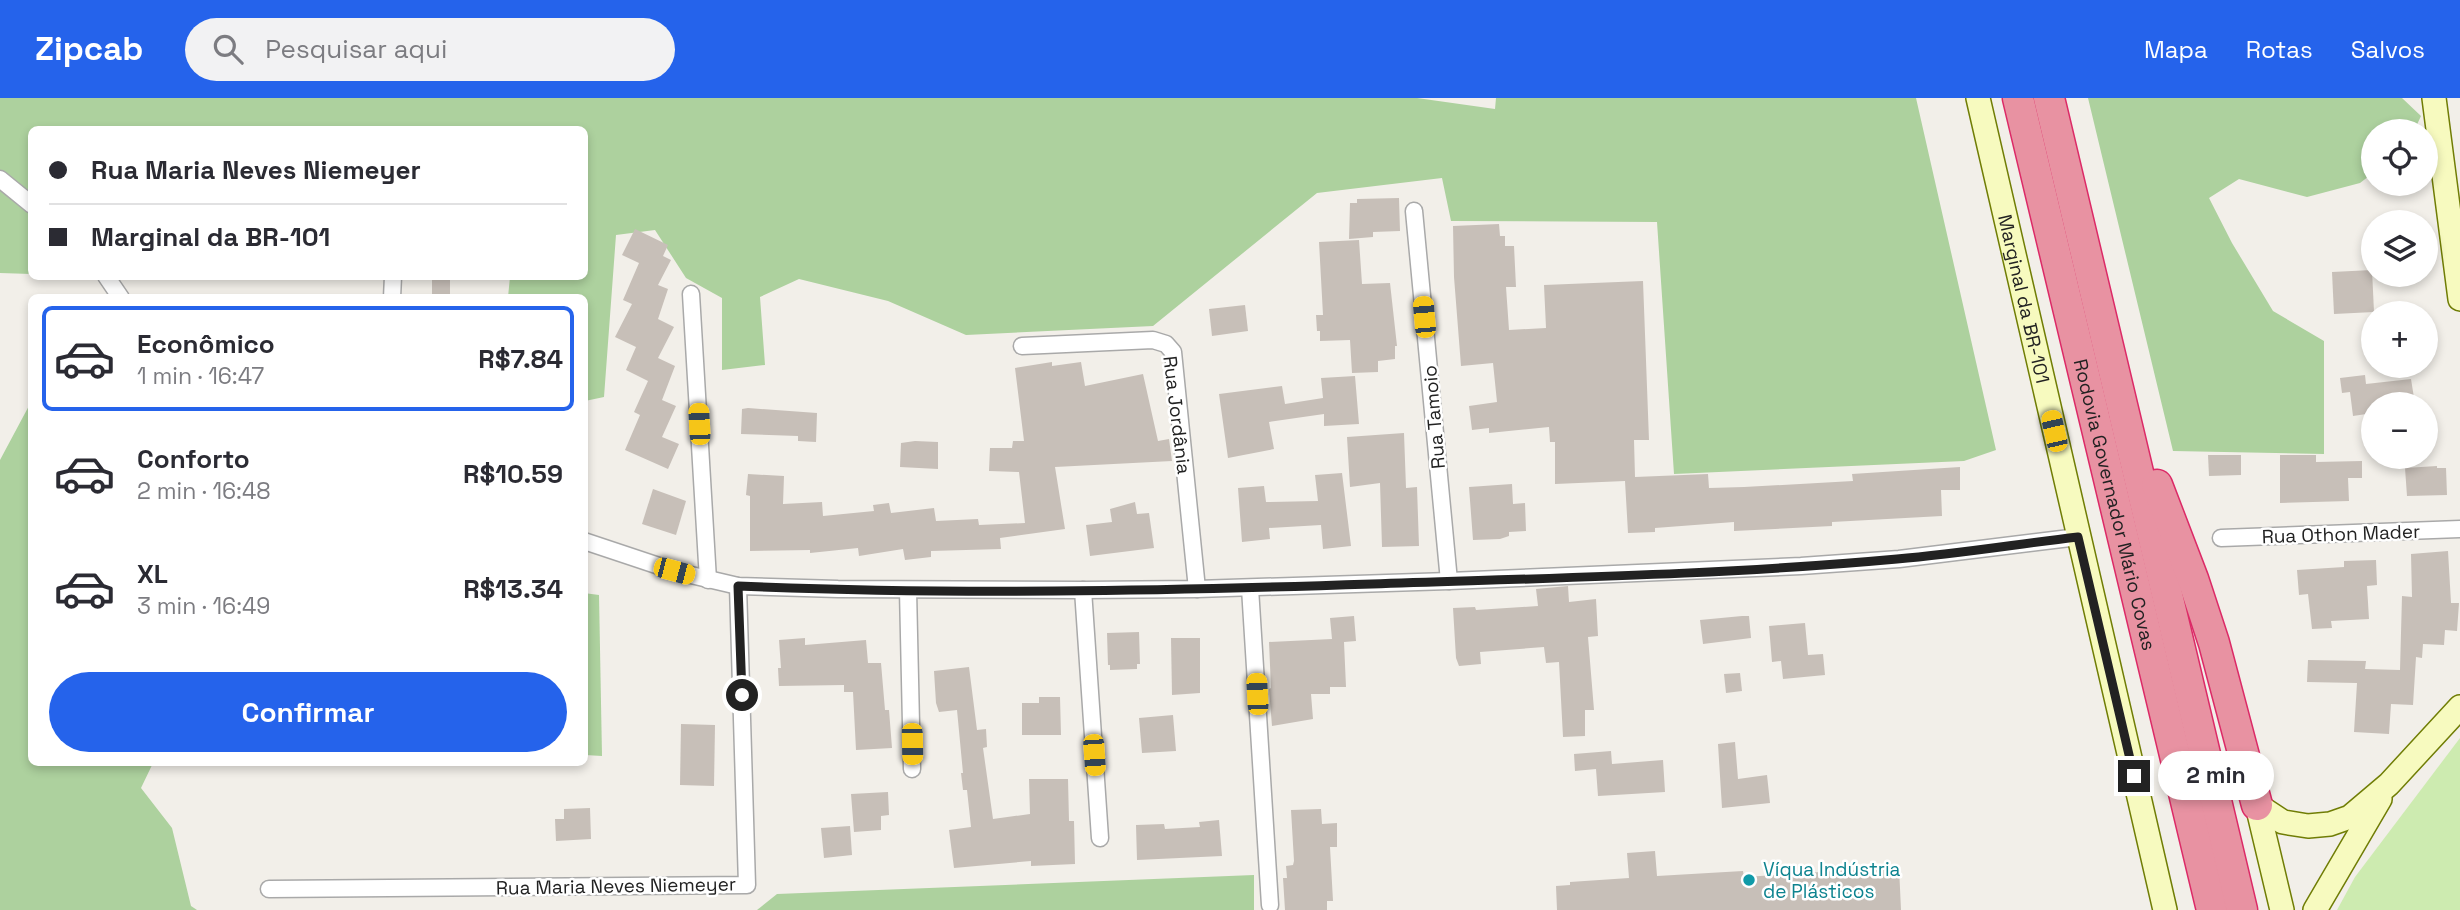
<!DOCTYPE html>
<html lang="pt">
<meta charset="utf-8">
<style>
body{margin:0;font-family:"Space Grotesk",sans-serif;background:#f2f2f3;color:#2b2b33;height:100vh;display:flex;flex-direction:column;font-size:26px;white-space:nowrap}
*{box-sizing:border-box;margin:0}
p{font-size:23px;color:#7c7c81}
.icon{flex:none;width:38px;height:38px;fill:none;stroke:currentColor;stroke-width:2;stroke-linecap:round;stroke-linejoin:round}
.map{position:relative;flex:1;overflow:hidden}
.drawer{position:absolute;left:28px;top:196px;width:560px;height:472px;display:flex;flex-direction:column;background:#fff;border-radius:10px;box-shadow:0 4px 10px #0003}
.drawer>*{flex:none}
.guide{position:absolute;left:28px;top:28px;width:560px;height:154px;border-radius:10px;box-shadow:0 4px 10px #0003;display:grid;align-content:center;height:154px;padding:0 21px;background:#fff}
.buttons{position:absolute;left:2361px;top:21px;display:grid;gap:14px}
.buttons a{display:grid;place-items:center;width:77px;height:77px;border-radius:50%;background:#fff;box-shadow:0 4px 10px #0003;font-size:35px}
.end{position:absolute;width:32px;height:32px;margin:-16px;border:9px solid #222;background:#fff;box-shadow:0 0 0 4px #fff}
.from{border-radius:50%}
.bubble{position:absolute;height:49px;border-radius:24px;background:#fff;box-shadow:0 4px 10px #0003;font-size:23px;font-weight:700;line-height:49px;text-align:center}
.car{position:absolute;width:21px;height:42px;margin:-21px -10px;border-radius:9px;box-shadow:0 0 5px 2px #0007;background:linear-gradient(#f5c518 24%,#345 0 40%,#f5c518 0 76%,#345 0 86%,#f5c518 0)}
.guide b{display:flex;align-items:center;gap:24px;height:66px;font-size:26px}
.guide b+b{border-top:2px solid #e1e1e2}
.guide i{width:18px;height:18px;background:#2b2b33}
ul{padding:12px 0 0;list-style:none}
li{display:flex;align-items:center;gap:21px;height:105px;margin:0 14px 10px;padding:0 7px;border:4px solid transparent;border-radius:10px}
li div{flex:1}
li b{display:block;font-size:26px}
li em{font-style:normal;font-weight:700}
li.active{border-color:#2563eb}
li>.icon{width:63px;height:63px;stroke-width:1.5}
.cta{display:flex;gap:14px;margin-top:auto;padding:14px 21px}
.cta a{flex:1;height:80px;border-radius:42px;background:#2563eb;color:#fff;font-size:28px;font-weight:700;line-height:80px;text-align:center}
header{display:flex;align-items:center;gap:42px;box-sizing:border-box;height:98px;padding:0 35px;background:#2563eb;color:#fff}
header strong{font-size:33px}
nav{display:flex;gap:38px;margin-inline-start:auto;font-size:24px}
.search{width:490px;height:63px;background:#f2f2f3;display:flex;align-items:center;gap:18px;box-sizing:border-box;padding:0 24px;border-radius:38px;color:#7c7c81;font-size:26px}
.map>svg:first-child{display:block}
</style>
<header>
<strong>Zipcab</strong>
<div class="search"><svg class="icon" aria-label="search" viewBox="0 0 24 24"><circle cx="10" cy="10" r="6"/><path d="M15 15l6 6"/></svg>Pesquisar aqui</div>
<nav><a>Mapa</a><a>Rotas</a><a>Salvos</a></nav>
</header>
<div class="map">
<svg width="2460" height="812" viewBox="0 0 2460 812">
<rect width="100%" height="100%" fill="#f2efe9"/>
<polygon fill="#cdebb0" points="2460,640 2460,812 2337,812 2355,779"/>
<g fill="#add19e">
<polygon points="0,0 1417,0 1495,11 1496,0 1916,0 1996,352 1964,363 1674,376 1657,124 1451,123 1442,80 1317,95 1153,228 966,237 888,203 799,181 760,199 765,267 722,272 722,200 686,180 655,132 616,137 604,299 585,303 584,200 508,199 510,179 584,178 584,32 32,32 31,176 0,175"/>
<polygon points="2088,0 2402,0 2421,18 2414,33 2373,33 2373,75 2360,85 2307,99 2239,81 2209,100 2232,145 2273,213 2324,243 2324,356 2173,353"/>
<polygon points="31,304 32,665 153,665 141,690 172,730 191,808 197,812 0,812 0,362"/>
<polygon points="584,495 599,497 602,658 585,657"/>
<polygon points="1254,777 1254,812 757,812 777,796"/>
</g>
<g fill="#c7bfb8">
<polygon points="1399,100 1400,133 1373,134 1373,139 1349,141 1350,105 1357,105 1357,101"/>
<polygon points="1499,126 1500,138 1505,138 1505,148 1514,148 1516,189 1506,189 1509,232 1546,230 1544,187 1643,183 1649,342 1634,342 1635,379 1708,376 1709,390 1744,389 1853,383 1852,376 1960,369 1960,392 1941,392 1942,418 1832,424 1832,428 1734,433 1734,424 1655,430 1655,434 1628,435 1625,383 1555,386 1555,344 1550,344 1549,329 1489,335 1489,330 1472,332 1469,308 1497,304 1493,265 1461,268 1454,179 1453,128"/>
<polygon points="635,131 668,147 663,158 671,162 658,187 668,191 658,221 674,229 658,260 675,268 662,302 676,308 662,339 679,346 668,371 625,352 640,317 634,314 648,283 626,272 636,249 615,239 632,206 623,202 639,165 622,157"/>
<polygon points="1359,142 1362,186 1390,185 1397,248 1395,248 1395,261 1378,263 1378,274 1352,275 1350,242 1320,243 1320,233 1317,233 1316,217 1323,217 1319,144"/>
<polygon points="2372,172 2374,214 2334,216 2332,174"/>
<polygon points="450,181 450,200 432,200 432,182"/>
<polygon points="1245,207 1248,233 1212,238 1209,211"/>
<polygon points="1052,264 1052,268 1081,264 1085,288 1143,276 1158,343 1169,341 1172,363 1055,369 1065,431 1000,440 1001,451 931,453 931,459 905,462 903,451 859,458 858,450 810,455 810,452 750,453 750,398 746,397 748,376 784,378 783,406 822,404 823,418 874,413 873,407 889,405 891,415 934,410 936,423 978,421 979,427 1025,425 1019,374 989,373 990,350 1012,350 1013,343 1024,343 1015,270"/>
<polygon points="2365,277 2366,286 2411,281 2415,306 2373,306 2373,315 2353,318 2350,294 2342,295 2340,280"/>
<polygon points="1355,278 1359,326 1324,328 1324,316 1269,324 1274,351 1228,360 1219,296 1282,288 1285,306 1323,300 1321,280"/>
<polygon points="748,310 817,315 816,344 798,343 798,338 741,336 742,311"/>
<polygon points="1404,335 1406,390 1417,389 1419,448 1382,449 1380,385 1350,389 1347,339"/>
<polygon points="915,343 938,344 938,371 900,369 901,345"/>
<polygon points="2208,357 2241,357 2241,377 2209,378"/>
<polygon points="2280,357 2316,357 2316,364 2362,363 2362,380 2348,380 2349,403 2280,405"/>
<polygon points="2437,368 2437,370 2446,370 2447,397 2407,398 2405,370"/>
<polygon points="1342,375 1351,448 1323,451 1321,427 1269,430 1270,441 1242,444 1238,390 1264,388 1266,404 1318,403 1315,377"/>
<polygon points="1512,386 1513,406 1525,405 1526,433 1509,434 1509,438 1500,441 1473,442 1469,389"/>
<polygon points="653,391 686,403 676,437 642,426"/>
<polygon points="1135,404 1137,416 1149,415 1154,450 1090,458 1086,427 1112,424 1110,411"/>
<polygon points="2448,453 2451,505 2459,505 2457,533 2445,532 2444,547 2423,546 2422,560 2416,559 2413,607 2391,606 2389,636 2354,634 2357,585 2307,584 2308,562 2366,563 2365,571 2400,572 2402,498 2412,499 2411,456"/>
<polygon points="2376,462 2377,487 2367,488 2369,521 2331,523 2332,530 2312,531 2308,496 2299,497 2297,472 2344,469 2344,463"/>
<polygon points="1568,488 1569,504 1596,501 1598,538 1588,539 1594,612 1585,612 1585,638 1563,639 1559,564 1546,565 1544,549 1480,554 1481,566 1459,568 1456,560 1453,510 1475,509 1476,512 1538,508 1536,491"/>
<polygon points="1354,518 1356,543 1344,544 1346,589 1330,589 1330,596 1311,596 1313,621 1272,628 1269,591 1271,590 1269,544 1332,541 1330,520"/>
<polygon points="1742,518 1749,518 1751,540 1703,546 1700,522"/>
<polygon points="1805,525 1808,557 1823,556 1825,577 1783,581 1781,563 1772,564 1769,528"/>
<polygon points="1139,534 1140,566 1137,566 1137,571 1110,572 1110,567 1108,567 1107,535"/>
<polygon points="805,540 805,547 866,542 868,565 881,565 885,612 889,612 892,650 856,652 853,594 844,594 844,587 779,588 778,570 781,570 779,542"/>
<polygon points="1171,540 1200,540 1200,595 1172,597"/>
<polygon points="969,569 977,632 986,631 987,649 983,650 993,721 1030,716 1029,681 1068,681 1069,723 1074,723 1075,766 1031,768 1031,763 954,770 949,732 971,729 967,692 963,692 961,675 963,675 957,612 939,614 936,605 934,573"/>
<polygon points="1740,575 1742,593 1726,595 1724,576"/>
<polygon points="1039,599 1060,599 1061,637 1022,637 1022,605 1039,605"/>
<polygon points="1173,617 1176,653 1142,655 1139,620"/>
<polygon points="681,626 715,627 714,688 680,687"/>
<polygon points="1735,644 1738,681 1767,677 1770,705 1722,710 1718,646"/>
<polygon points="1611,653 1612,666 1663,662 1665,694 1598,698 1596,671 1575,673 1574,656"/>
<polygon points="888,694 889,717 881,718 881,732 854,734 851,696"/>
<polygon points="590,710 591,741 556,743 555,721 564,721 564,711"/>
<polygon points="1321,711 1322,726 1337,725 1337,749 1330,749 1333,803 1327,803 1327,812 1285,812 1283,780 1287,780 1286,768 1293,767 1294,763 1291,712"/>
<polygon points="1219,722 1222,758 1137,762 1136,727 1164,726 1165,731 1200,729 1199,724"/>
<polygon points="850,728 852,757 824,760 821,730"/>
<polygon points="1655,753 1657,778 1743,773 1744,779 1899,769 1901,812 1557,812 1556,788 1570,787 1570,784 1629,780 1627,755"/>
</g>
<g fill="none" stroke-linecap="round" stroke-linejoin="round">
<defs>
<g id="minor">
<polyline points="0,81 32,107"/>
<polyline points="1414,113 1449,483"/>
<polyline points="106,178 121,200"/>
<polyline points="691,196 708,482"/>
<polyline points="392,200 393,178"/>
<polyline points="1022,248 1153,242 1166,246 1173,254 1197,491"/>
<polyline points="2221,440 2460,431"/>
<polyline points="584,443 674,473 738,488 838,491 1083,492 1197,491 1449,483 1801,468 1899,461 2078,439"/>
<polyline points="1250,490 1270,807"/>
<polyline points="908,492 912,671"/>
<polyline points="1083,492 1100,740"/>
<polyline points="269,791 747,787 738,488"/>
</g>
<g id="secondary">
<path id="s1" d="M1978,0L2165,812"/>
<polyline points="2434,0 2460,201"/>
<polyline points="2257,707 2283,724 2308,728 2330,726 2350,719 2389,686 2460,609"/>
<polyline points="2257,707 2282,812"/>
<polyline points="2315,812 2380,701"/>
</g>
<g id="motorway">
<path id="s2" d="M2018,0L2212,812"/>
<polyline points="2049,0 2242,812"/>
<polyline points="2157,387 2193,481 2214,545 2257,707"/>
</g>
</defs>
<use href="#minor" stroke="#a9a9a9" stroke-width="19"/>
<use href="#secondary" stroke="#707d05" stroke-width="26"/>
<use href="#motorway" stroke="#dc2a67" stroke-width="33"/>
<use href="#minor" stroke="#fff" stroke-width="16"/>
<use href="#secondary" stroke="#f7fabf" stroke-width="23"/>
<use href="#motorway" stroke="#e892a2" stroke-width="30"/>
</g>
<g fill="none" stroke-linecap="round" stroke-linejoin="round">
<path stroke="#222" stroke-width="9" d="M742,597L738,488C949,497 1161,493 1372,486C1547,480 1723,477 1897,461C1958,456 2018,446 2078,439L2134,678"/>
</g>
<circle fill="#0f9aa8" stroke="#fff" stroke-width="2.5" cx="1749" cy="782" r="7"/>
<g text-anchor="middle" dominant-baseline="central" stroke-width="5" stroke-linejoin="round" paint-order="stroke">
<g font-size="19" fill="#222" stroke="#fff">
<text stroke="none"><textPath href="#s1" startOffset="206">Marginal da BR-101</textPath></text>
<text transform="translate(1177 317) rotate(83)">Rua Jordânia</text>
<text transform="translate(1434 319) rotate(-95)">Rua Tamoio</text>
<text stroke="none"><textPath href="#s2" startOffset="418">Rodovia Governador Mário Covas</textPath></text>
<text transform="translate(2341 436) rotate(-2)">Rua Othon Mader</text>
<text transform="translate(616 788) rotate(-1)">Rua Maria Neves Niemeyer</text>
</g>
<g font-size="19" fill="#0d838f" stroke="#fff" text-anchor="start">
<text x="1763" y="771">Víqua Indústria<tspan x="1763" dy="22">de Plásticos</tspan></text>
</g>
</g>
</svg>
<div class="buttons">
<a><svg class="icon" aria-label="locate" viewBox="0 0 24 24"><circle cx="12" cy="12" r="6"/><path d="M12 2v4M12 18v4M2 12h4M18 12h4"/></svg></a>
<a><svg class="icon" aria-label="layers" viewBox="0 0 24 24"><path d="M12 4l9 5-9 5-9-5zM3 14l9 5 9-5"/></svg></a>
<a>+</a>
<a>−</a>
</div>
<i class="end from" style="left:742px;top:597px"></i>
<i class="end" style="left:2134px;top:678px"></i>
<div class="bubble" style="left:2158px;top:653px;width:116px">2 min</div>
<i class="car" style="left:1424px;top:219px;rotate:355deg"></i>
<i class="car" style="left:699px;top:326px;rotate:357deg"></i>
<i class="car" style="left:2054px;top:333px;rotate:347deg"></i>
<i class="car" style="left:674px;top:473px;rotate:105deg"></i>
<i class="car" style="left:1257px;top:596px;rotate:357deg"></i>
<i class="car" style="left:912px;top:646px;rotate:179deg"></i>
<i class="car" style="left:1094px;top:657px;rotate:176deg"></i>
<div class="guide">
<b><i class="from"></i>Rua Maria Neves Niemeyer</b>
<b><i></i>Marginal da BR-101</b>
</div>
<section class="drawer">
<ul>
<li class="active"><svg class="icon" aria-label="car" viewBox="0 0 24 24"><path d="M5 17H2v-5l4-1 3-4h7l3 4 3 1v5h-3M9 17h6M6 11h13"/><circle cx="7" cy="17" r="2"/><circle cx="17" cy="17" r="2"/></svg><div><b>Econômico</b><p>1 min · 16:47</p></div><em>R$7.84</em></li>
<li><svg class="icon" aria-label="car" viewBox="0 0 24 24"><path d="M5 17H2v-5l4-1 3-4h7l3 4 3 1v5h-3M9 17h6M6 11h13"/><circle cx="7" cy="17" r="2"/><circle cx="17" cy="17" r="2"/></svg><div><b>Conforto</b><p>2 min · 16:48</p></div><em>R$10.59</em></li>
<li><svg class="icon" aria-label="car" viewBox="0 0 24 24"><path d="M5 17H2v-5l4-1 3-4h7l3 4 3 1v5h-3M9 17h6M6 11h13"/><circle cx="7" cy="17" r="2"/><circle cx="17" cy="17" r="2"/></svg><div><b>XL</b><p>3 min · 16:49</p></div><em>R$13.34</em></li>
</ul>
<div class="cta"><a>Confirmar</a></div>
</section>
</div>
